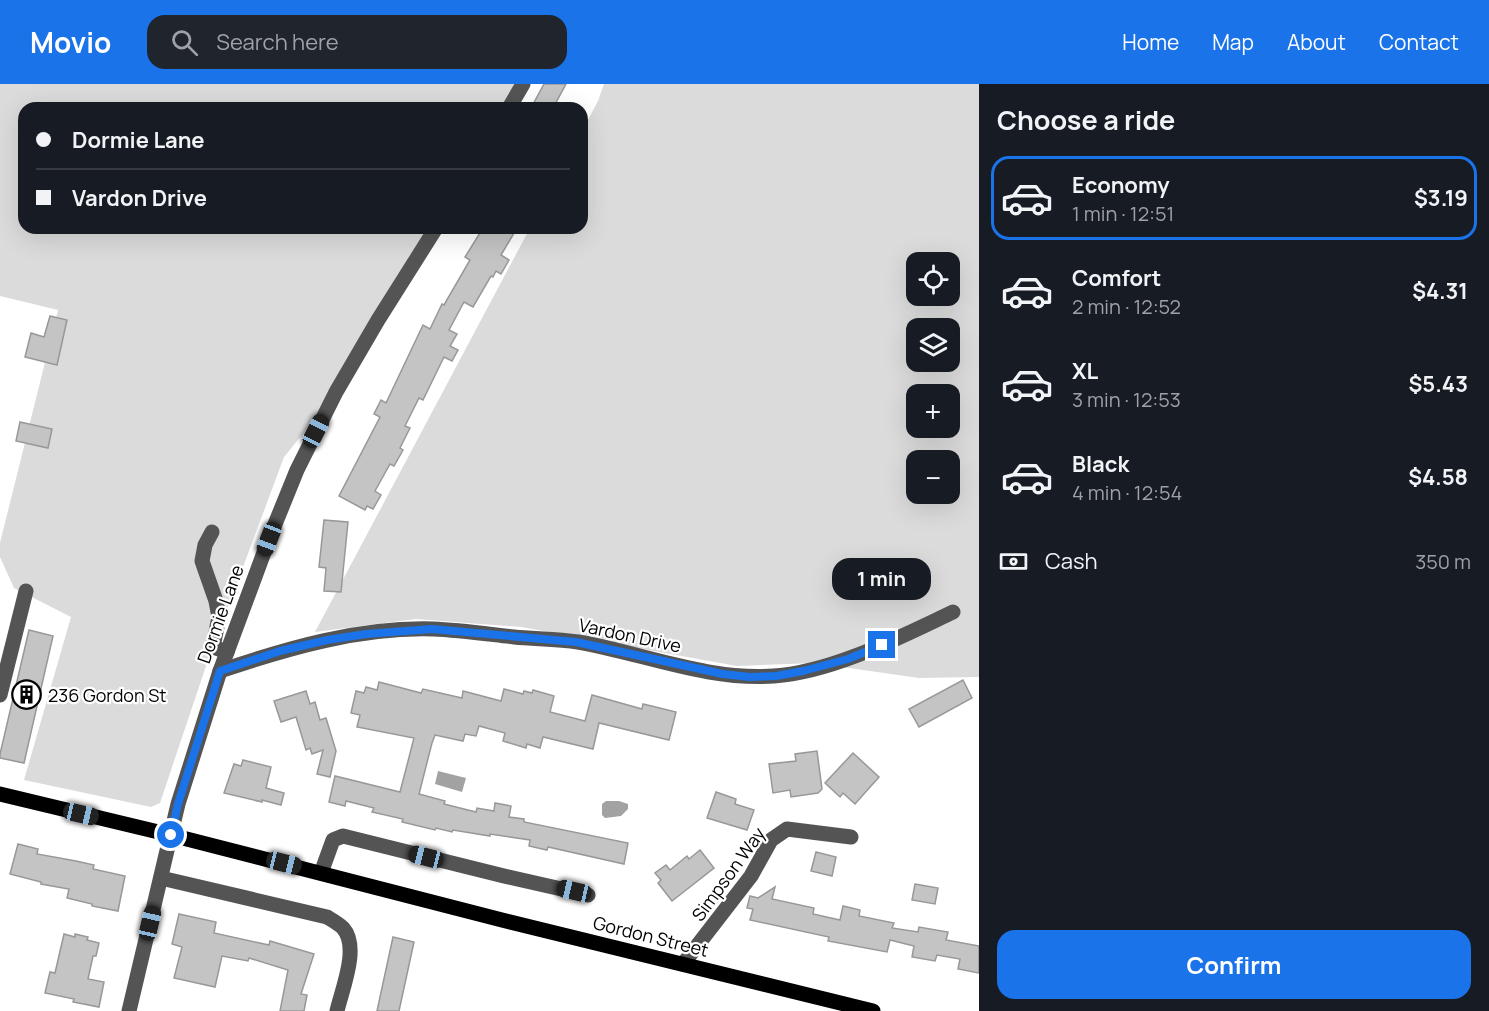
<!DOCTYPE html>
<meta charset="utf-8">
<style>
body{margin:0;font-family:Manrope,sans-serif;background:#20242c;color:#f1f3f6;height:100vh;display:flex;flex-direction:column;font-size:22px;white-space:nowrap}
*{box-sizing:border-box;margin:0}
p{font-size:20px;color:#9ea1a6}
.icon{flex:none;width:33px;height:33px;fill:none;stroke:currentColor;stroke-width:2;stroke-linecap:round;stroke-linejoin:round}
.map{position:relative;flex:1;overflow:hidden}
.panel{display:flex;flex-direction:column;background:#171b24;width:510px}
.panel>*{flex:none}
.top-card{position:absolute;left:18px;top:18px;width:570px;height:132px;border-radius:18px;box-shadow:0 6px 24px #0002;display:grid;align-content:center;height:132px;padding:0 18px;background:#171b24}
.tools{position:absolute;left:906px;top:168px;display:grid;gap:12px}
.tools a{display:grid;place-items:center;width:54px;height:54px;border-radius:12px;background:#171b24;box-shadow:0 6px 24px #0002;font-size:30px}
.end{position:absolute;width:27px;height:27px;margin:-14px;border:8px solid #1a73e8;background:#fff;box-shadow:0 0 0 3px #fff}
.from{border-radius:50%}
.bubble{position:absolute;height:42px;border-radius:18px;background:#171b24;box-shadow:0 6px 24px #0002;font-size:20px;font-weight:700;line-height:42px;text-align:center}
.car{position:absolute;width:18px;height:36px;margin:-18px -9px;border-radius:8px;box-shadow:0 0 4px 2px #0007;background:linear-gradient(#222 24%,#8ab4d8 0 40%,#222 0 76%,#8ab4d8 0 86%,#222 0)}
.top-card b{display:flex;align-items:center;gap:21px;height:57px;font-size:22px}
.top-card b+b{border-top:2px solid #363941}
.top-card i{width:15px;height:15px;background:#f1f3f6}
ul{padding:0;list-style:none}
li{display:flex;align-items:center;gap:18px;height:84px;margin:0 12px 9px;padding:0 6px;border:3px solid transparent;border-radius:18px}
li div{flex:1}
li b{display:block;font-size:22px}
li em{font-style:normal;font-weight:700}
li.current{border-color:#1a73e8}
li>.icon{width:54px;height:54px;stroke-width:1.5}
h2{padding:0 18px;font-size:27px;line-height:72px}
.pay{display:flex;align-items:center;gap:15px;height:66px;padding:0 18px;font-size:22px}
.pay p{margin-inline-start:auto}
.button{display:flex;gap:12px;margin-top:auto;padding:12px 18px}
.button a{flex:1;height:69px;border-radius:18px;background:#1a73e8;color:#fff;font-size:24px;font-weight:700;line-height:69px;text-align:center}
header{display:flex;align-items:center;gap:36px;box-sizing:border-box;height:84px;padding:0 30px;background:#1a73e8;color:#fff}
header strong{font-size:28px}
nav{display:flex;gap:33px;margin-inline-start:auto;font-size:21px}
.search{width:420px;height:54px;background:#20242c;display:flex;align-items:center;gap:15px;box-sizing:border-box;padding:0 21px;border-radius:18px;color:#9ea1a6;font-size:22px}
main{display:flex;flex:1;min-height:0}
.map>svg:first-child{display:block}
</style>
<header>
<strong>Movio</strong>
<div class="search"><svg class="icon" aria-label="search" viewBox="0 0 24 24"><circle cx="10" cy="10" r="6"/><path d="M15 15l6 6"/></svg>Search here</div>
<nav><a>Home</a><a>Map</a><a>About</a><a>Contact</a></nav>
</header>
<main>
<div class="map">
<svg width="979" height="927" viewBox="0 0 979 927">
<rect width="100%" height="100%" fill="#fff"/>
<g fill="#dbdbdb" fill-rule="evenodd">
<polygon points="0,0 516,0 502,24 24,24 24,144 432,144 337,308 284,373 205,585 160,719 151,723 24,696 71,533 14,504 0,473 0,459 58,226 0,212"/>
<path d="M604,0H979V593L919,594L814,579L737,582L521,543L416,535L315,548L530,144H582V47L598,17ZM916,178H950V212H916ZM916,244H950V278H916ZM916,310H950V344H916ZM916,376H950V410H916Z"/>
</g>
<g fill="#a2a2a2">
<polygon points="438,687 466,694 462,708 435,700"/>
<polygon points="606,717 619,717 628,720 628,725 621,732 605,734 602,731 602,720"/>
</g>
<g fill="#c4c4c4" stroke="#989898" stroke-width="1.5">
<polygon points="544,0 566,0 553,24 531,24"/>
<polygon points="483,144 517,144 501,171 509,176 501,190 496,187 493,193 491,192 473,223 464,218 449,246 457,250 450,262 458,266 452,277 444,273 423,316 419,314 405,342 410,344 400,364 403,366 394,382 390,380 375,407 381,411 373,425 367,422 365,426 339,412 380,333 374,330 381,316 386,319 423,241 430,245 442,220 444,221 470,176 465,173"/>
<polygon points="50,232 67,236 57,281 25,273 31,249 44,253"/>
<polygon points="20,338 52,345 48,364 16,357"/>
<polygon points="324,436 348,438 341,508 324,507 326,484 319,483"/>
<polygon points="29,546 53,552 24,679 0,674 0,670"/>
<polygon points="963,596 972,614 919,643 909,625"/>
<polygon points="379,598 421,609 423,605 462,614 463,607 501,617 504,605 523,610 524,607 532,609 533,606 554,612 550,628 585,637 592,611 642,625 643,620 676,628 669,656 599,639 593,665 543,653 540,664 527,660 526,664 503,657 505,649 479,642 476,652 465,650 463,657 435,651 432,659 419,710 445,717 444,720 476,728 477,724 494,727 495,719 511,722 509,733 524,735 524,738 628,759 624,780 548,763 547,766 529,762 530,756 490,750 490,752 453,746 452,748 436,744 435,746 402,738 403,735 372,728 374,724 346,717 345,722 329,718 335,692 400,708 414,654 357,643 360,631 351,629 356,607 364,609 366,603 377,606"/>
<polygon points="306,607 310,620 315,618 320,636 326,634 336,667 330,693 317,690 323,666 312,670 310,664 306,666 296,633 281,638 274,617"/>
<polygon points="817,667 822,705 818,709 791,713 790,706 773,709 769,680 796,677 795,670"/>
<polygon points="853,669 879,693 855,720 843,709 840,713 825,699"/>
<polygon points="243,676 271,683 266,704 284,709 281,721 262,716 262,718 224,709 234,680 241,682"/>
<polygon points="716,708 736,715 735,720 754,726 747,746 707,734"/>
<polygon points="18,760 38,765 37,770 76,777 94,781 93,785 125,792 118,827 92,822 92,820 67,814 69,805 41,800 41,798 10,790"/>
<polygon points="700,766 714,784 672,817 658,799 661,796 655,789 666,781 670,786 687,772 689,775"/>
<polygon points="816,768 836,773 832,792 811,787"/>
<polygon points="915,800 938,804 935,820 912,816"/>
<polygon points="775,803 772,815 814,824 813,830 840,836 843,822 860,826 859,832 894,839 892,844 918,848 919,843 948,848 946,856 979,862 979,889 958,885 960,875 937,871 935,877 912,873 914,862 890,856 887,868 828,857 829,853 750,836 753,825 747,824 750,812 758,814"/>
<polygon points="179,830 216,838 214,849 269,861 270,857 314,870 301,910 307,911 304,927 280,927 288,886 249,874 248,877 222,872 215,903 174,894 182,863 172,860"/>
<polygon points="64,850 75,853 75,850 88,853 87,856 99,859 96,872 93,872 88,895 104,898 99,923 73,918 74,915 45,909 50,888 55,889"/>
<polygon points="393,853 414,858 399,927 377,927"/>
</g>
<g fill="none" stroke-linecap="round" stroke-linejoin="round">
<g stroke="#545454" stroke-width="15">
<polyline points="509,24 523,0"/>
<polyline points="212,448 205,461 202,477 216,517 219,533 213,563 227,568"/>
<path d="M220,587C288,564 360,543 433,545C460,546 487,550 514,553C535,555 557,555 578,558C642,569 708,597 774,592C833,588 900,553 953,528"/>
<polyline points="0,611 26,507"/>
<polyline points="321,789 333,756 343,752 504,792 588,811"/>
<path d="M161,794L327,833C332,836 339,840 343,844C360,863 342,905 337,927"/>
<polyline points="683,880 751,792 771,756 787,745 851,753"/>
<polyline points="129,927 178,720 220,587 269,455 297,386 336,308 378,236 436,144"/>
</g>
<polyline stroke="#000" stroke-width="15" points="0,710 171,751 502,836 873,927"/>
</g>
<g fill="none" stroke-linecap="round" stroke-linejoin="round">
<polyline stroke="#1a73e8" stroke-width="8" points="171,751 178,720 220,587 280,567 327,556 366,550 432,545 576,558 723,590 750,593 776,592 803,587 848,575 882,561"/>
</g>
<defs>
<symbol id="building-ring" viewBox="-11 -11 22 22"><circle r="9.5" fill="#fff" stroke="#000" stroke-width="1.5"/><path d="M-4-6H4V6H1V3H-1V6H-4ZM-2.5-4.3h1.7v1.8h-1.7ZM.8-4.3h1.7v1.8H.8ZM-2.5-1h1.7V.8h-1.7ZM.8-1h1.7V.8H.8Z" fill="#000"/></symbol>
</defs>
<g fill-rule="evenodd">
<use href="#building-ring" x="10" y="594" width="33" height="33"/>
</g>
<g text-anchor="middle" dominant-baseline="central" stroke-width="4.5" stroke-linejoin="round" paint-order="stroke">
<g font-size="18" fill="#000" stroke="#fff">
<text transform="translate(220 530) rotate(-70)">Dormie Lane</text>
<text transform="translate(630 551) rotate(12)">Vardon Drive</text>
<text transform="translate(728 790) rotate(-54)">Simpson Way</text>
<text transform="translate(651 852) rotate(14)">Gordon Street</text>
</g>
<g font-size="18" fill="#000" stroke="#fff" text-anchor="start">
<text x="48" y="611">236 Gordon St</text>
</g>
</g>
</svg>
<div class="tools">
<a><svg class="icon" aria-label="locate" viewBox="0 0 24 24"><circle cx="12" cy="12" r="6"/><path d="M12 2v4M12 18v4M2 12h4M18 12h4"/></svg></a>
<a><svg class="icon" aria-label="layers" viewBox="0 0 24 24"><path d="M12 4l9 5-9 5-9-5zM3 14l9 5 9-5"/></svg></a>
<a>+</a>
<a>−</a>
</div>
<i class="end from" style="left:171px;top:751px"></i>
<i class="end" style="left:882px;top:561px"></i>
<div class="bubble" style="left:832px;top:474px;width:99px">1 min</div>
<i class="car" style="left:316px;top:347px;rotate:27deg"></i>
<i class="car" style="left:269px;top:455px;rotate:201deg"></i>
<i class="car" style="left:81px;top:730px;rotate:103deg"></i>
<i class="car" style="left:426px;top:773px;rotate:284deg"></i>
<i class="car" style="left:284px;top:779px;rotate:104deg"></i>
<i class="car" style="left:574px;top:807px;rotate:283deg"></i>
<i class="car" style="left:150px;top:839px;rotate:13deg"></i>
<div class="top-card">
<b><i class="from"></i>Dormie Lane</b>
<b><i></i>Vardon Drive</b>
</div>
</div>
<section class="panel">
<h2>Choose a ride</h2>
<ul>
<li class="current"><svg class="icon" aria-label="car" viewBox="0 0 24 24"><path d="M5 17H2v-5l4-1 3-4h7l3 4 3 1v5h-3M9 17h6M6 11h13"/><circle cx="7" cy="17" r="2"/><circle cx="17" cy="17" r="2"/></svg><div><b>Economy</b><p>1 min · 12:51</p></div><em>$3.19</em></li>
<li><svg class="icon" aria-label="car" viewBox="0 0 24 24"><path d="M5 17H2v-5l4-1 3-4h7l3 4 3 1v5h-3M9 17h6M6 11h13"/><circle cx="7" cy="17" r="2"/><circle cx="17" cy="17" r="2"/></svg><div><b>Comfort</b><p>2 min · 12:52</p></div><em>$4.31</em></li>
<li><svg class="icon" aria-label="car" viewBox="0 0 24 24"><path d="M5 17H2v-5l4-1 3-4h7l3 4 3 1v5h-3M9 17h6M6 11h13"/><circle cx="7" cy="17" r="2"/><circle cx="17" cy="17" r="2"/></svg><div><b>XL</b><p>3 min · 12:53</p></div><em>$5.43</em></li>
<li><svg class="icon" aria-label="car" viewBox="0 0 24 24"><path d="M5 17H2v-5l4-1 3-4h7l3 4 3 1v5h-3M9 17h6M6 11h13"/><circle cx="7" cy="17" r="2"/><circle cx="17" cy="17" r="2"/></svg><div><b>Black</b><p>4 min · 12:54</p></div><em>$4.58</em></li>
</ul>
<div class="pay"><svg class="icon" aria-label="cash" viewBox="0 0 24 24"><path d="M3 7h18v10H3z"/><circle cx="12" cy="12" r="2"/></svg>Cash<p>350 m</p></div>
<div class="button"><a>Confirm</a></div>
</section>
</main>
